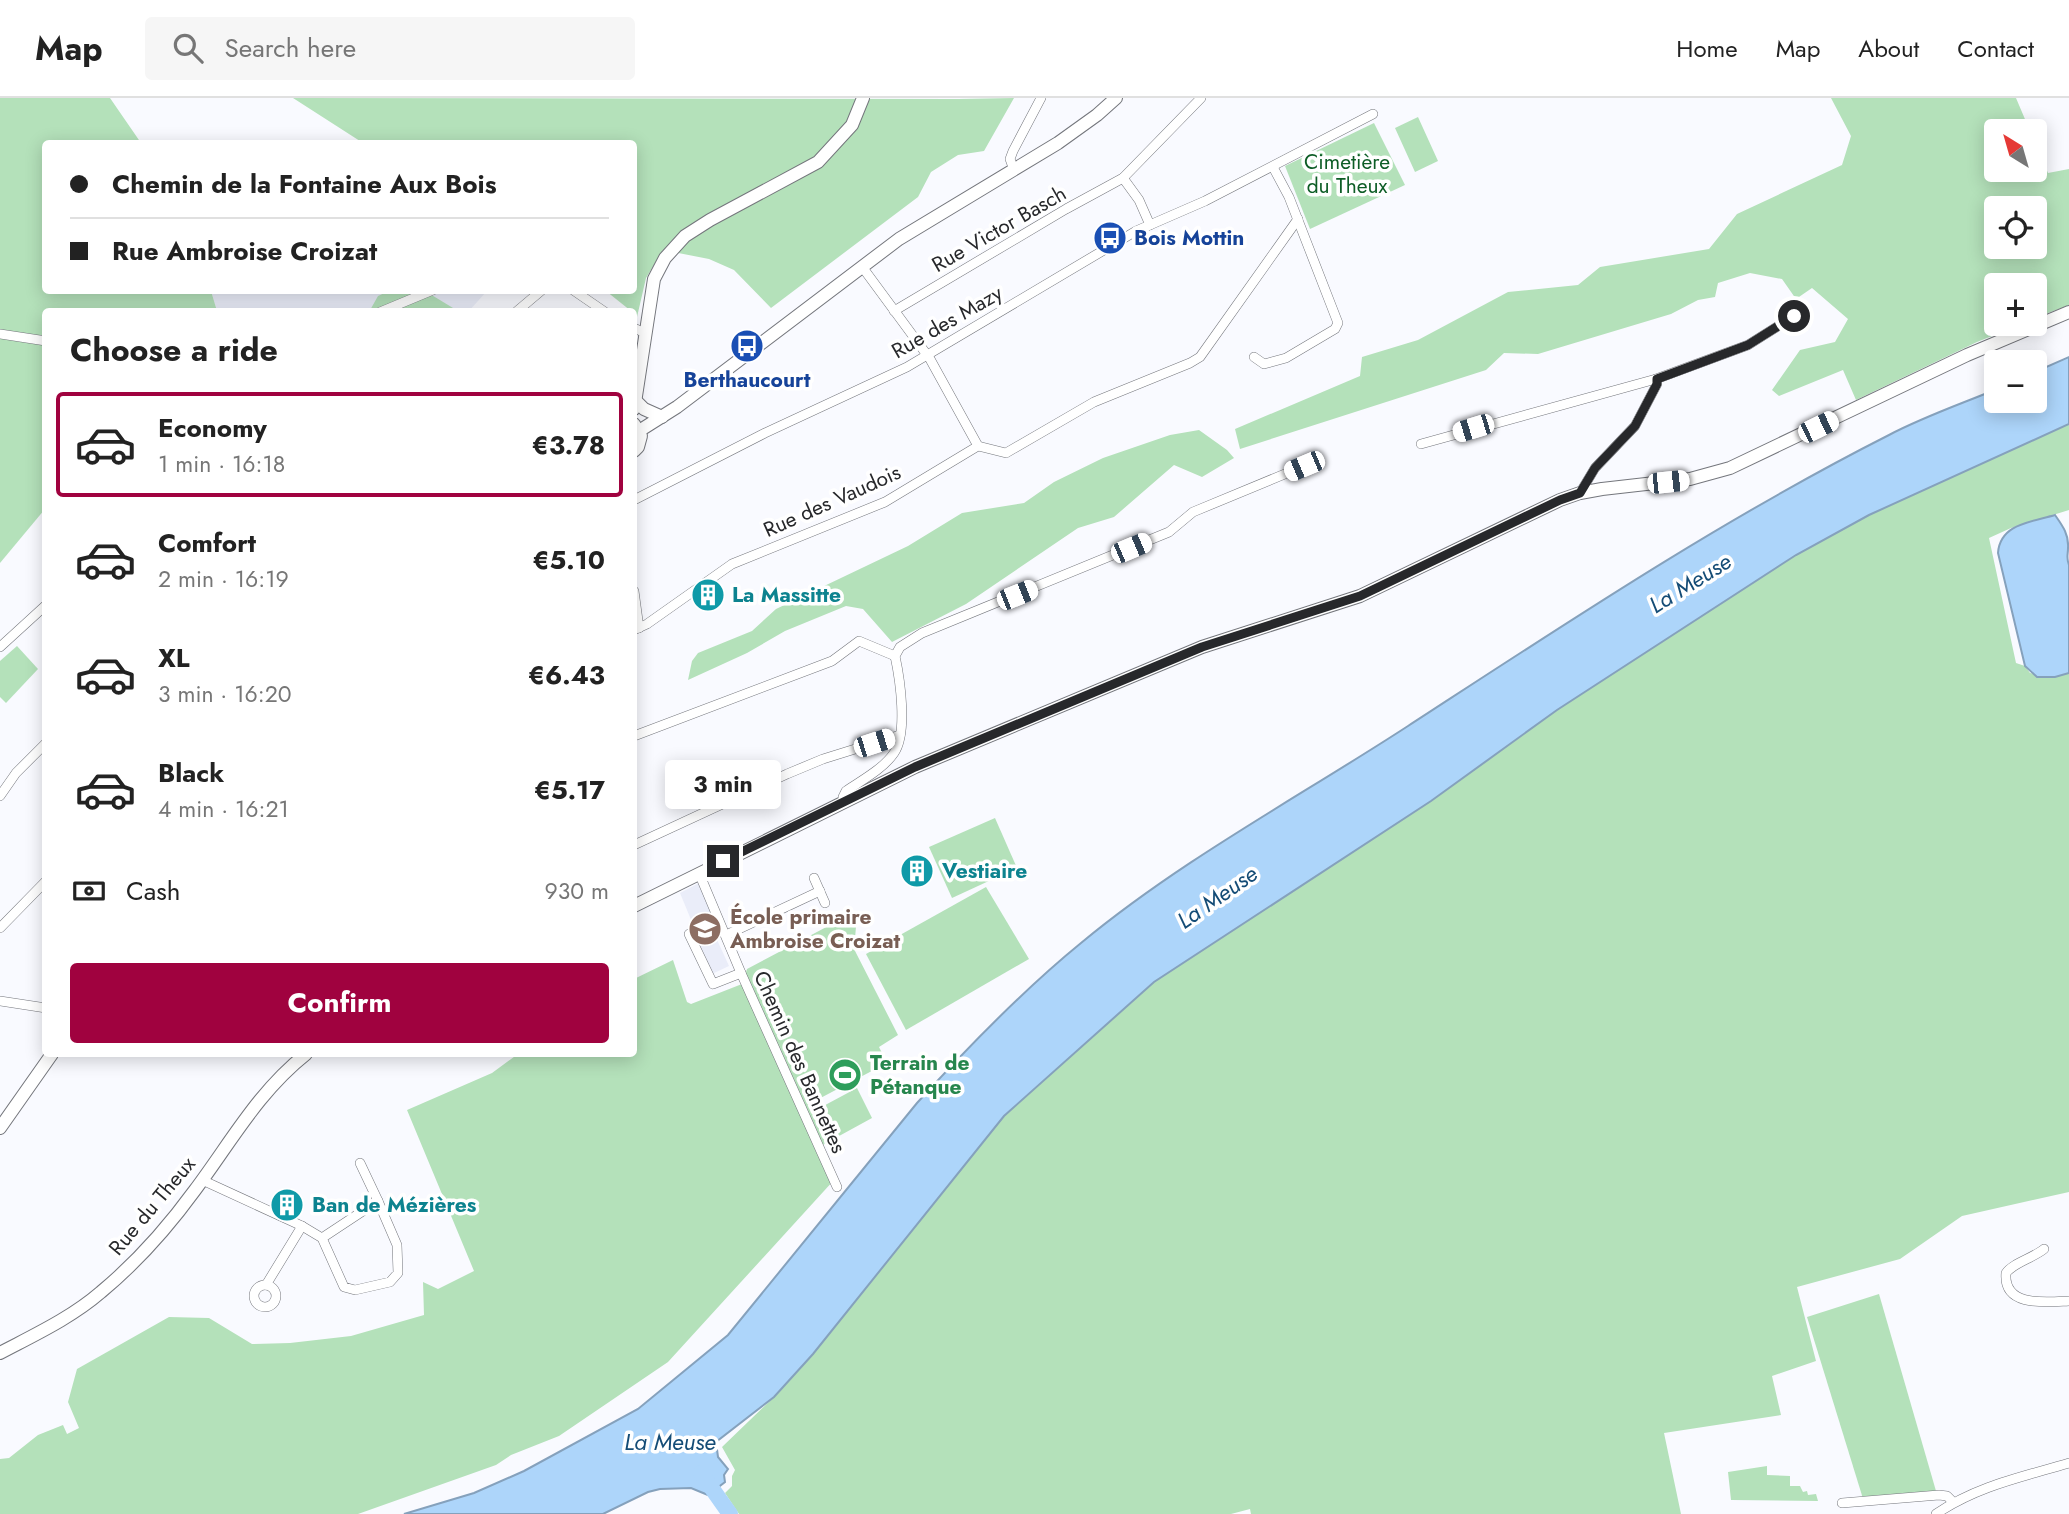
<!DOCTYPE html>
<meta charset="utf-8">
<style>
body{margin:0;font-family:Jost,sans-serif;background:#f6f6f6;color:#222;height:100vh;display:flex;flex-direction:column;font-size:26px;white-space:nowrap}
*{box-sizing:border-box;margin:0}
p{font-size:23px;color:#767676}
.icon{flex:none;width:38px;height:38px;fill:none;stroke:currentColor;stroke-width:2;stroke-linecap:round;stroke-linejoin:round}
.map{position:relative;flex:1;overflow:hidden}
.drawer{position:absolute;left:42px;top:210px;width:595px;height:749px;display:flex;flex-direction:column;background:#fff;border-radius:7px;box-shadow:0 4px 18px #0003}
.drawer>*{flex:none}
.top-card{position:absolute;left:42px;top:42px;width:595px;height:154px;border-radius:7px;box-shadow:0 4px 18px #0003;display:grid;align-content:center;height:154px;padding:0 28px;background:#fff}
.needle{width:46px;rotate:323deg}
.fabs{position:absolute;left:1984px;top:21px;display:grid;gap:14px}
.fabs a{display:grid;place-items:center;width:63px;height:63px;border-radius:7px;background:#fff;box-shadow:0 4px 18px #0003;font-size:35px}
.end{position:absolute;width:32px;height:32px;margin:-16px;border:9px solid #27282b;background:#fff;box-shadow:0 0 0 4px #fff}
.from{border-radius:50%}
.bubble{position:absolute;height:49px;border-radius:7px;background:#fff;box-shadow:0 4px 18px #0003;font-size:23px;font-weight:700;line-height:49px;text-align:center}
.car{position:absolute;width:21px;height:42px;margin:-21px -10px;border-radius:9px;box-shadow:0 0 5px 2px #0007;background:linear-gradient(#fff 24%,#345 0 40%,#fff 0 76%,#345 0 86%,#fff 0)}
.top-card b{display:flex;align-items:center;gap:24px;height:66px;font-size:26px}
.top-card b+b{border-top:2px solid #e0e0e0}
.top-card i{width:18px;height:18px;background:#222}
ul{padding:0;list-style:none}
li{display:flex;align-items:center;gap:21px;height:105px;margin:0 14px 10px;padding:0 14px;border:4px solid transparent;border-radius:7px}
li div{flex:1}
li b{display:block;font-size:26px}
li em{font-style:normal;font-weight:700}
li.on{border-color:#a0023f}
li>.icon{width:63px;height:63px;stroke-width:1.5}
h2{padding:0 28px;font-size:32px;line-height:84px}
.pay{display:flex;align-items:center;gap:18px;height:77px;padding:0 28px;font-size:26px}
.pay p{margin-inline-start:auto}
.button{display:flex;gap:14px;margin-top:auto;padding:14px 28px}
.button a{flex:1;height:80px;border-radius:7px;background:#a0023f;color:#fff;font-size:28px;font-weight:700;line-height:80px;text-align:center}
header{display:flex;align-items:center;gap:42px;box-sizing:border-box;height:98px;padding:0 35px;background:#fff;border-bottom:2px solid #e0e0e0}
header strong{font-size:33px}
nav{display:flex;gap:38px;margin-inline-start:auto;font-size:24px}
.search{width:490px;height:63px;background:#f6f6f6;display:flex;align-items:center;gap:18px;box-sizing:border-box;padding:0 24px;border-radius:7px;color:#767676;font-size:26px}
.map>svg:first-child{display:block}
</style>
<header>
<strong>Map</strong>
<div class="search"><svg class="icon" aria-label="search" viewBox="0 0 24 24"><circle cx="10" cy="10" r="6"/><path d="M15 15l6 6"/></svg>Search here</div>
<nav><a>Home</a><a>Map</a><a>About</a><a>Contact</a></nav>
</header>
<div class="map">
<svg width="2069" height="1416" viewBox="0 0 2069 1416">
<rect width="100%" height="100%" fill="#f9faff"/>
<g fill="#eaedf9">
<polygon points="211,193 487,193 468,214 217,213"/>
<polygon points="699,785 719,830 713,833 729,868 712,876 692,835 692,831 694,829 680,795"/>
</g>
<g fill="#b4e1ba" fill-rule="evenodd">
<polygon points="0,0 110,0 141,45 46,46 46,192 211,193 217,213 46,214 45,239 0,232"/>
<polygon points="293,0 958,1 1014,0 984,53 958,57 931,74 918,99 771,210 734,172 709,161 663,152 646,180 637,219 634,214 631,213 606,193 634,192 634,46 363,45"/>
<path d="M1831,0H2016L2030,33H1997V72H2035V45L2048,75L2069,71V207L2035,220V187H1997V226H2022L1977,244L1856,302L1843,272L1779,298L1772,292L1800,252L1835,244L1848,221L1812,190L1796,201L1782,181L1750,175L1718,185L1715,199L1698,202L1671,216L1538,256L1504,255L1486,272L1240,351L1235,331L1360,278L1362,259L1418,242L1508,194L1578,187L1600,169L1709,151L1737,116L1842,67L1851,38ZM1997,110H2035V149H1997Z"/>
<polygon points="1418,19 1438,63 1415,74 1395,30"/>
<polygon points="1374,25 1405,87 1310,131 1285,68"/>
<polygon points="391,192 425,193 458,213 369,214 378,198"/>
<polygon points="0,236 46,243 45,411 0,465"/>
<polygon points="2069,326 2069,412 2011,430 1989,440 2016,565 2025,568 2030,575 2055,579 2069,575 2069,1094 1962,1118 1900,1161 1797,1189 1816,1263 1772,1278 1781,1317 1664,1335 1681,1416 1251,1416 1250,1411 1231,1416 739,1416 725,1395 732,1388 732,1378 735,1372 722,1349 774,1299 813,1256 1004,1018 1154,884 1431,703 1557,612 1796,457 1869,417"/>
<polygon points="1199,332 1227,352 1234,360 1202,379 1174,367 1114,419 1078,430 966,506 892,544 863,511 846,508 785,533 747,555 688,582 692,563 698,555 752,533 776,511 908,448 962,415 1024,405 1054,384 1103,360 1170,337"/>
<polygon points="17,548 38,571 6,605 0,599 0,563"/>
<polygon points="995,720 1017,770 952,800 929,749"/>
<polygon points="986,789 1029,861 906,932 866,856"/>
<polygon points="851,816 856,829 854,851 898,937 879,949 887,965 811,1005 814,1013 857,990 872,1020 819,1049 834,1082 668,1264 559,1338 511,1357 496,1367 358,1416 0,1416 0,1361 9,1360 38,1337 63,1327 67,1336 79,1330 68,1304 77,1271 169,1219 209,1220 252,1246 290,1245 351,1238 424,1217 423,1184 438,1191 474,1173 407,1012 492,975 518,956 634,956 634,881 673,862 687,904 691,906 742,886 747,871"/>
<polygon points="1879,1196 1936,1393 1864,1404 1807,1219"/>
<polygon points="1767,1368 1767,1377 1790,1378 1790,1388 1800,1388 1803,1394 1807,1393 1808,1397 1816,1396 1818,1403 1731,1402 1728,1374"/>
</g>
<g fill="#add5fa" stroke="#85a1bc" stroke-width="2">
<path d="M2069,259V326L1869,417L1796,457L1557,612L1431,703L1154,884L1004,1018L813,1256L774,1299L716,1344L718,1359L728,1371L724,1377L725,1384L708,1397L691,1390L660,1391L648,1394L603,1416H404L474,1395L524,1373L638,1311L728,1237L917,1005C968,949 1022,893 1081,845C1181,762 1299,699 1408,628C1565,526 1721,422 1889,337C1923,319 1961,306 1997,291V303H2035V274Z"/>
<path d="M2055,417C2062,427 2069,436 2068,450C2068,457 2066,460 2069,467V575L2055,579H2037L2025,568L1998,455C2000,426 2031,424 2055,417Z"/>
</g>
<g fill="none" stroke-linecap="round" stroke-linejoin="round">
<polyline stroke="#add5fa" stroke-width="16" points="701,1375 730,1416"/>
<defs>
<g id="street">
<polyline points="1014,72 1010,61 1013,53 1041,0"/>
<polyline points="1123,80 1139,102 1150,127"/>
<polyline points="863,170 930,261 978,348"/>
<polyline points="573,192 605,214"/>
<polyline points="894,213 1066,111 1123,80 1201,0"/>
<polyline points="380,214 433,192"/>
<polyline points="516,214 542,192"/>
<polyline points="634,230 645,235"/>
<polyline points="0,236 46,243"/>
<polyline points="1254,259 1264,266 1286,260 1335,231 1338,225 1289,99 1273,69"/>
<polyline points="1421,346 1656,281 1748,247 1794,218"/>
<polyline points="1580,395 1595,370 1635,328 1657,286 1656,281"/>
<polyline points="634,402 765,335 907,269 1136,133 1205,103 1373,16"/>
<polyline points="634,493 639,530"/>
<polyline points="634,532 647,526 732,466 885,404 978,348 1006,355 1094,304 1190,265 1200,259 1298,121"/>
<polyline points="0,549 46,507"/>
<polyline points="634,638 832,563 859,543 895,558"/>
<polyline points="0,698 16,675 46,645"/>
<path d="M845,703L843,699L846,693C862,682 883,671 894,655C908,635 900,581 895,558L900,549L922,535L1169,434L1193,414L1304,368"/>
<polyline points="634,747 787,676 823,661 900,637"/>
<polyline points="699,775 741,875 837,1089"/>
<polyline points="814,780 825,805"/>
<polyline points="0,830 46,783"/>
<polyline points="689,836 713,886 741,875"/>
<polyline points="726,837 820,793"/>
<polyline points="0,903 46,910"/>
<polyline points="360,1065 378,1103"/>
<polyline points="202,1082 302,1128 322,1140 344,1189 355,1192 390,1184 398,1175 397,1147 378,1103 322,1140"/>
<path d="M2044,1151C2033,1160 2013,1165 2006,1175C2003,1210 2047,1204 2069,1203"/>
<polyline points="266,1187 302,1128"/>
<circle cx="265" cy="1198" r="11"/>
<polyline points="1842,1405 1939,1397 1947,1398 1953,1404"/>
<path d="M1936,1416C1977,1388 2022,1379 2069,1365"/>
</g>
<g id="secondary">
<polyline points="635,302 644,311 662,319"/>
<polyline points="634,311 654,181 665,160 685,138 710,122 818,64 852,27 863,0"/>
<polyline points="634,326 641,338 638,349 634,353"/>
<polyline points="639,333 677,309 899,141 1058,45 1097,17 1116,0"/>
<polyline points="634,808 915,669 1202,549 1360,498 1560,402 1580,395 1602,391 1690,381 1730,370 1967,257 2069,214"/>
<polyline points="0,1030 52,956"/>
<path d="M0,1255C34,1237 71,1220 101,1194C136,1165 168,1129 195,1092C231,1044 258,994 306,956"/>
</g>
</defs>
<use href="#street" stroke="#74767c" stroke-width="10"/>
<use href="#secondary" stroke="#74767c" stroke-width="14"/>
<use href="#street" stroke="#fff" stroke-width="9"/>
<use href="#secondary" stroke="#fff" stroke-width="12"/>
</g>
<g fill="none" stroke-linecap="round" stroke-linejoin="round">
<polyline stroke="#27282b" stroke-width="9" points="723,763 915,669 1202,549 1360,498 1560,402 1580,395 1595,370 1635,328 1657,286 1657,281 1748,247 1794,218"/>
</g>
<defs>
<symbol id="bus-disc" viewBox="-11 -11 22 22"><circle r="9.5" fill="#1a4fb4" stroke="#fff"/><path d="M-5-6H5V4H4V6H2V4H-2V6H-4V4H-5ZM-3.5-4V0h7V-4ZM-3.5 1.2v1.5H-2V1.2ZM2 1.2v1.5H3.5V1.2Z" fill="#fff"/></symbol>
<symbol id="building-disc" viewBox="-11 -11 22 22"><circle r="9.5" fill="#0f9aa8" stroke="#fff"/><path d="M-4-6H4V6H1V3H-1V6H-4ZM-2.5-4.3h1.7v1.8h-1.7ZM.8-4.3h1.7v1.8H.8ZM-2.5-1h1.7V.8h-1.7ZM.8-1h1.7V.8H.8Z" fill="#fff"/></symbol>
<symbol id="school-disc" viewBox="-11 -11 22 22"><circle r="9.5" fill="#8d6e63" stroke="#fff"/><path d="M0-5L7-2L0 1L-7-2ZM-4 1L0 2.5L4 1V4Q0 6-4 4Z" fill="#fff"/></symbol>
<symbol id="stadium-disc" viewBox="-11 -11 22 22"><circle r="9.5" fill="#2e9e5b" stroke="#fff"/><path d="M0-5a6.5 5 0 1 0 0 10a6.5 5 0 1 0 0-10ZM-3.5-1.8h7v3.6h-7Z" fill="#fff"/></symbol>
</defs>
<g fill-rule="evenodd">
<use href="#bus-disc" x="1091" y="121" width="38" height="38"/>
<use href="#bus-disc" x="728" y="229" width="38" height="38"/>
<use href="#building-disc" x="689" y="478" width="38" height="38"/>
<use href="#building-disc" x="898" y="754" width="38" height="38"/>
<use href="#school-disc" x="686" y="812" width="38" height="38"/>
<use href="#stadium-disc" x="826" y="958" width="38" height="38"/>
<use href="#building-disc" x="268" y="1088" width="38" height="38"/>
</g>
<g text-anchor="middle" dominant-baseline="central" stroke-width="7" stroke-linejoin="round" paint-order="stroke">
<g font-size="21" fill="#0d5d26" stroke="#fff">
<text x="1347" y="64">Cimetière<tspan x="1347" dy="24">du Theux</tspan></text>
</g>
<g font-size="21" fill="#27282b" stroke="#fff">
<text transform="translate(999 131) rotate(-30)">Rue Victor Basch</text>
<text transform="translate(947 224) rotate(-30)">Rue des Mazy</text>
<text transform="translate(832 403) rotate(-24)">Rue des Vaudois</text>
<text transform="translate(800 964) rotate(66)">Chemin des Bannettes</text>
<text transform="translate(152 1108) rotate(-50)">Rue du Theux</text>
</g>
<g font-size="21" font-weight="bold" fill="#164399" stroke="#fff" text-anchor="start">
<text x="1134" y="140">Bois Mottin</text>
<text x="747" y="282" text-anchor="middle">Berthaucourt</text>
</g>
<g font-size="21" font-weight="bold" fill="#0d838f" stroke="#fff" text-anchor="start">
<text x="732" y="497">La Massitte</text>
<text x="942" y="773">Vestiaire</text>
<text x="312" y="1107">Ban de Mézières</text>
</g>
<g font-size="21" font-weight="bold" fill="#785e54" stroke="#fff" text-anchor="start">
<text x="730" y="819">École primaire<tspan x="730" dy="24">Ambroise Croizat</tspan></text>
</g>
<g font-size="21" font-weight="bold" fill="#27864d" stroke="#fff" text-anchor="start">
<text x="870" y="965">Terrain de<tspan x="870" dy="24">Pétanque</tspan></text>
</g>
<g font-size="23" font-style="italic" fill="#144c76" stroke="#fff">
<text transform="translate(1690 485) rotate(-32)">La Meuse</text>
<text transform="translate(1217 799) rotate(-35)">La Meuse</text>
<text x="670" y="1344">La Meuse</text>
</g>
</g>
</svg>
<div class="fabs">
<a><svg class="needle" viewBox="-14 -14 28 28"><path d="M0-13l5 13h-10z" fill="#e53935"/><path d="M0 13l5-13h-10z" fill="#767676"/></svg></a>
<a><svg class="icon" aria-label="locate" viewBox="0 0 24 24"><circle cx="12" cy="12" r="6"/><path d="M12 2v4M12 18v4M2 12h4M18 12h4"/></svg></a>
<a>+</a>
<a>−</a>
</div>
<i class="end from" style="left:1794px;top:218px"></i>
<i class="end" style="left:723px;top:763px"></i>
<div class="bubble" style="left:665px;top:662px;width:116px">3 min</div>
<i class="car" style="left:1818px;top:329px;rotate:64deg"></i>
<i class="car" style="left:1473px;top:330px;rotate:253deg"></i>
<i class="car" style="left:1304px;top:368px;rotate:247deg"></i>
<i class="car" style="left:1668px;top:384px;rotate:84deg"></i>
<i class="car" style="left:1131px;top:450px;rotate:67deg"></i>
<i class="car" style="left:1017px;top:497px;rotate:68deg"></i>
<i class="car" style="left:874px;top:645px;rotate:72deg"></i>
<div class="top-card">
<b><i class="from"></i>Chemin de la Fontaine Aux Bois</b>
<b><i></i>Rue Ambroise Croizat</b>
</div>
<section class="drawer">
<h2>Choose a ride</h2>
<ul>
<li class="on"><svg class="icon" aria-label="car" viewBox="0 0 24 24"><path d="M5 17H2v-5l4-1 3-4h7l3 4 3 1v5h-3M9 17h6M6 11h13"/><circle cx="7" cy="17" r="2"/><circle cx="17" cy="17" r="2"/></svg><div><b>Economy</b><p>1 min · 16:18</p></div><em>€3.78</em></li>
<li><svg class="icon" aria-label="car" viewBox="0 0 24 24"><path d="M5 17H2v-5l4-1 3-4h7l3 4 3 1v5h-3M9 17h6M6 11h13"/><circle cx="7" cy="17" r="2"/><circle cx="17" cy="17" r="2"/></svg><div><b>Comfort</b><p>2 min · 16:19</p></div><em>€5.10</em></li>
<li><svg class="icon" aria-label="car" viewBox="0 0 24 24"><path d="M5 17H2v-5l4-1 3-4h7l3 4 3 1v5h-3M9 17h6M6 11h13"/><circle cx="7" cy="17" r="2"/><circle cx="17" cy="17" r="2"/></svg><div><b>XL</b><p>3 min · 16:20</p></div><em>€6.43</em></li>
<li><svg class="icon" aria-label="car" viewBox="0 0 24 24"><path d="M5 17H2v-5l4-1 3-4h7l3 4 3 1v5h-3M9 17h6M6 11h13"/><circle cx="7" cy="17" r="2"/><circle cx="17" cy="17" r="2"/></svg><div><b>Black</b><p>4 min · 16:21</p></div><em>€5.17</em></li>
</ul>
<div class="pay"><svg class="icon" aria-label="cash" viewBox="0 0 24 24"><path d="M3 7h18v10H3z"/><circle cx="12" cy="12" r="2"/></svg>Cash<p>930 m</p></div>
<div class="button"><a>Confirm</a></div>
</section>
</div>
